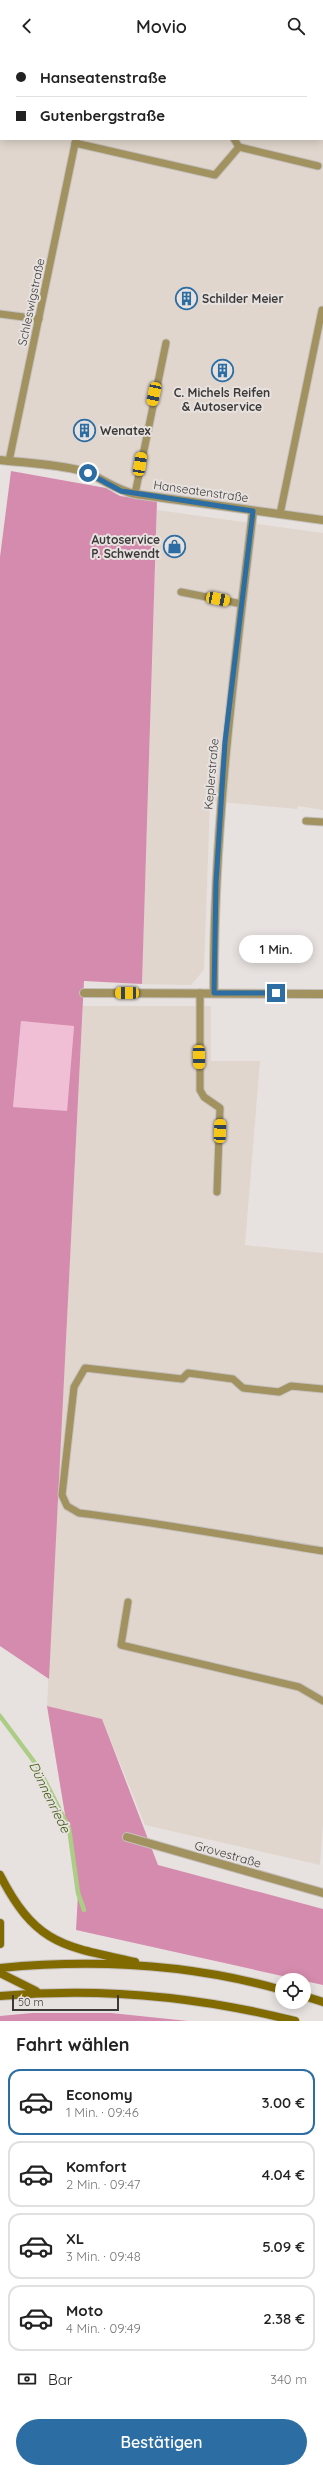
<!DOCTYPE html>
<html lang="de">
<meta charset="utf-8">
<style>
body{margin:0;font-family:Quicksand,sans-serif;background:#f2f2f2;color:#222;height:100vh;display:flex;flex-direction:column;font-size:15px;white-space:nowrap}
*{box-sizing:border-box;margin:0}
p{font-size:13px;color:#767676}
.icon{flex:none;width:22px;height:22px;fill:none;stroke:currentColor;stroke-width:2;stroke-linecap:round;stroke-linejoin:round}
.map{position:relative;height:1969px;overflow:hidden}
.side{display:flex;flex-direction:column;background:#fff;flex:1}
.side>*{flex:none}
.banner{position:absolute;left:0px;top:0px;width:323px;height:88px;box-shadow:0 2px 10px #0003;display:grid;align-content:center;height:88px;padding:0 16px;background:#fff}
.buttons{position:absolute;left:275px;top:1921px;display:grid;gap:8px}
.buttons a{display:grid;place-items:center;width:36px;height:36px;border-radius:50%;background:#fff;box-shadow:0 2px 10px #0003;font-size:20px}
.scale{position:absolute;left:12px;bottom:10px;width:107px;box-sizing:border-box;padding-left:4px;border:2px solid #3c3a39;border-top:0;font-size:11px;line-height:14px;white-space:nowrap;color:#3c3a39;-webkit-text-stroke:3px #e7e2df;paint-order:stroke}
.end{position:absolute;width:18px;height:18px;margin:-9px;border:5px solid #2c6da3;background:#fff;box-shadow:0 0 0 2px #fff}
.from{border-radius:50%}
.bubble{position:absolute;height:28px;border-radius:14px;background:#fff;box-shadow:0 2px 10px #0003;font-size:13px;font-weight:600;line-height:28px;text-align:center}
.car{position:absolute;width:12px;height:24px;margin:-12px -6px;border-radius:5px;box-shadow:0 0 3px 1px #0007;background:linear-gradient(#f5c518 24%,#345 0 40%,#f5c518 0 76%,#345 0 86%,#f5c518 0)}
.banner b{display:flex;align-items:center;gap:14px;height:38px;font-size:15px}
.banner b+b{border-top:1px solid #e0e0e0}
.banner i{width:10px;height:10px;background:#222}
ul{padding:0;list-style:none}
li{display:flex;align-items:center;gap:12px;height:66px;margin:0 8px 6px;padding:0 8px;border:2px solid #e0e0e0;border-radius:12px}
li div{flex:1}
li b{display:block;font-size:15px}
li em{font-style:normal;font-weight:600}
li.selected{border-color:#2c6da3}
li>.icon{width:36px;height:36px;stroke-width:1.5}
h2{padding:0 16px;font-size:18px;line-height:48px}
.pay{display:flex;align-items:center;gap:10px;height:44px;padding:0 16px;font-size:15px}
.pay p{margin-inline-start:auto}
.action{display:flex;gap:8px;margin-top:auto;padding:8px 16px}
.action a{flex:1;height:46px;border-radius:24px;background:#2c6da3;color:#fff;font-size:16px;font-weight:600;line-height:46px;text-align:center}
header{display:flex;justify-content:space-between;align-items:center;height:52px;padding:0 16px;background:#fff;font-size:18px;font-weight:600}
.map>svg:first-child{display:block}
</style>
<header><svg class="icon" aria-label="back" viewBox="0 0 24 24"><path d="M15 5l-7 7 7 7"/></svg>Movio<svg class="icon" aria-label="search" viewBox="0 0 24 24"><circle cx="10" cy="10" r="6"/><path d="M15 15l6 6"/></svg></header>
<div class="map">
<svg width="323" height="1969" viewBox="0 0 323 1969">
<rect width="100%" height="100%" fill="#e7e2df"/>
<g fill="#e0d6cd" fill-rule="evenodd">
<path d="M0,0H323V468L135,442L96,424L0,408ZM1,1H322V87H1Z"/>
<polygon points="157,458 323,481 323,758 298,754 297,757 210,749 204,918 191,933 142,932"/>
<polygon points="83,954 211,954 211,1009 260,1009 245,1193 323,1201 323,1771 320,1813 145,1773 102,1667 47,1654"/>
</g>
<polygon fill="#f1bfd5" points="21,969 74,973 67,1060 13,1055"/>
<g fill="#d58bad" fill-rule="evenodd">
<path d="M11,419L106,436L120,444L157,449L142,932L84,929L49,1627L0,1594V505ZM21,969L74,974L67,1059L13,1055Z"/>
<polygon points="47,1654 102,1667 158,1813 323,1857 323,1933 76,1878 78,1841"/>
<polygon points="32,1961 111,1961 188,1969 0,1969 0,1964"/>
</g>
<g fill="none" stroke-linecap="round" stroke-linejoin="round">
<polyline stroke="#accd86" stroke-width="4.5" points="0,1664 38,1715 69,1776 78,1841 84,1858"/>
<defs>
<g id="service">
<polyline points="94,1 94,0"/>
<polyline points="222,1 223,0"/>
<polyline points="234,87 239,95 318,114"/>
<polyline points="75,91 215,123 239,95"/>
<polyline points="0,262 39,267"/>
<polyline points="9,409 76,87"/>
<polyline points="135,442 166,291"/>
<polyline points="280,462 322,258"/>
<polyline points="181,540 242,552"/>
<polyline points="306,769 323,770"/>
<polyline points="200,941 200,1038 204,1045 220,1056 217,1140"/>
<path d="M323,1337L291,1334L279,1340L243,1336L233,1327L188,1321L182,1327L85,1316L74,1335L62,1443L67,1454L79,1461C161,1471 241,1486 323,1499"/>
<polyline points="128,1550 121,1593 299,1635 323,1649"/>
</g>
<g id="minor">
<path d="M0,408C27,411 56,412 82,419C101,425 115,438 135,442L323,468"/>
<polyline points="84,941 323,942"/>
<path d="M214,941C213,779 234,619 253,459"/>
<polyline points="127,1785 323,1841"/>
</g>
<g id="secondary">
<path d="M0,1823C36,1893 63,1894 135,1910"/>
<polyline points="0,1871 0,1892"/>
<path d="M0,1916C94,1907 191,1912 282,1938"/>
<polyline points="0,1921 36,1939"/>
<path d="M0,1944C100,1935 197,1944 295,1969"/>
<polyline points="304,1944 323,1950"/>
</g>
</defs>
<use href="#service" stroke="#c5c0be" stroke-width="9"/>
<use href="#minor" stroke="#c5c0be" stroke-width="10"/>
<use href="#secondary" stroke="#c5c0be" stroke-width="10"/>
<use href="#service" stroke="#a1925f" stroke-width="7"/>
<use href="#minor" stroke="#a1925f" stroke-width="8"/>
<use href="#secondary" stroke="#816a00" stroke-width="8"/>
</g>
<g fill="none" stroke-linecap="round" stroke-linejoin="round">
<polyline stroke="#2c6da3" stroke-width="5" points="88,421 121,439 253,459 225,690 216,831 214,941 276,941"/>
</g>
<defs>
<symbol id="building-ring" viewBox="-11 -11 22 22"><circle r="9.5" fill="#e7e2df" stroke="#2c6da3" stroke-width="1.5"/><path d="M-4-6H4V6H1V3H-1V6H-4ZM-2.5-4.3h1.7v1.8h-1.7ZM.8-4.3h1.7v1.8H.8ZM-2.5-1h1.7V.8h-1.7ZM.8-1h1.7V.8H.8Z" fill="#2c6da3"/></symbol>
<symbol id="shop-ring" viewBox="-11 -11 22 22"><circle r="9.5" fill="#e7e2df" stroke="#2c6da3" stroke-width="1.5"/><path d="M-5-2.5h2.3a2.7 3.5 0 0 1 5.4 0H5L5.5 6h-11ZM-1.5-2.5h3a1.5 2.3 0 0 0-3 0Z" fill="#2c6da3"/></symbol>
</defs>
<g fill-rule="evenodd">
<use href="#building-ring" x="174" y="234" width="25" height="25"/>
<use href="#building-ring" x="210" y="306" width="25" height="25"/>
<use href="#building-ring" x="72" y="366" width="25" height="25"/>
<use href="#shop-ring" x="162" y="482" width="25" height="25"/>
</g>
<g text-anchor="middle" dominant-baseline="central" stroke-width="4" stroke-linejoin="round" paint-order="stroke">
<g font-size="12" font-weight="bold" fill="#3c3a39" stroke="#e7e2df" text-anchor="start">
<text x="202" y="246">Schilder Meier</text>
<text x="222" y="340" text-anchor="middle">C. Michels Reifen<tspan x="222" dy="14">&amp; Autoservice</tspan></text>
<text x="100" y="378">Wenatex</text>
<text x="160" y="487" text-anchor="end">Autoservice<tspan x="160" dy="14">P. Schwendt</tspan></text>
</g>
<g font-size="12" fill="#3c3a39" stroke="#e7e2df">
<text transform="translate(31 250) rotate(-78)">Schleswigstraße</text>
<text transform="translate(201 439) rotate(8)">Hanseatenstraße</text>
<text transform="translate(211 722) rotate(-85)">Keplerstraße</text>
<text transform="translate(228 1802) rotate(16)">Grovestraße</text>
</g>
<g font-size="13" font-style="italic" fill="#3e5a0f" stroke="#e7e2df">
<text transform="translate(50 1745) rotate(64)">Dünnenriede</text>
</g>
</g>
</svg>
<div class="buttons">
<a><svg class="icon" aria-label="locate" viewBox="0 0 24 24"><circle cx="12" cy="12" r="6"/><path d="M12 2v4M12 18v4M2 12h4M18 12h4"/></svg></a>
</div>
<div class="scale">50 m</div>
<i class="end from" style="left:88px;top:421px"></i>
<i class="end" style="left:276px;top:941px"></i>
<div class="bubble" style="left:239px;top:883px;width:74px">1 Min.</div>
<i class="car" style="left:154px;top:342px;rotate:192deg"></i>
<i class="car" style="left:140px;top:412px;rotate:9deg"></i>
<i class="car" style="left:218px;top:547px;rotate:101deg"></i>
<i class="car" style="left:127px;top:941px;rotate:270deg"></i>
<i class="car" style="left:199px;top:1005px;rotate:179deg"></i>
<i class="car" style="left:220px;top:1079px;rotate:2deg"></i>
<div class="banner">
<b><i class="from"></i>Hanseatenstraße</b>
<b><i></i>Gutenbergstraße</b>
</div>
</div>
<section class="side">
<h2>Fahrt wählen</h2>
<ul>
<li class="selected"><svg class="icon" aria-label="car" viewBox="0 0 24 24"><path d="M5 17H2v-5l4-1 3-4h7l3 4 3 1v5h-3M9 17h6M6 11h13"/><circle cx="7" cy="17" r="2"/><circle cx="17" cy="17" r="2"/></svg><div><b>Economy</b><p>1 Min. · 09:46</p></div><em>3.00 €</em></li>
<li><svg class="icon" aria-label="car" viewBox="0 0 24 24"><path d="M5 17H2v-5l4-1 3-4h7l3 4 3 1v5h-3M9 17h6M6 11h13"/><circle cx="7" cy="17" r="2"/><circle cx="17" cy="17" r="2"/></svg><div><b>Komfort</b><p>2 Min. · 09:47</p></div><em>4.04 €</em></li>
<li><svg class="icon" aria-label="car" viewBox="0 0 24 24"><path d="M5 17H2v-5l4-1 3-4h7l3 4 3 1v5h-3M9 17h6M6 11h13"/><circle cx="7" cy="17" r="2"/><circle cx="17" cy="17" r="2"/></svg><div><b>XL</b><p>3 Min. · 09:48</p></div><em>5.09 €</em></li>
<li><svg class="icon" aria-label="car" viewBox="0 0 24 24"><path d="M5 17H2v-5l4-1 3-4h7l3 4 3 1v5h-3M9 17h6M6 11h13"/><circle cx="7" cy="17" r="2"/><circle cx="17" cy="17" r="2"/></svg><div><b>Moto</b><p>4 Min. · 09:49</p></div><em>2.38 €</em></li>
</ul>
<div class="pay"><svg class="icon" aria-label="cash" viewBox="0 0 24 24"><path d="M3 7h18v10H3z"/><circle cx="12" cy="12" r="2"/></svg>Bar<p>340 m</p></div>
<div class="action"><a>Bestätigen</a></div>
</section>
